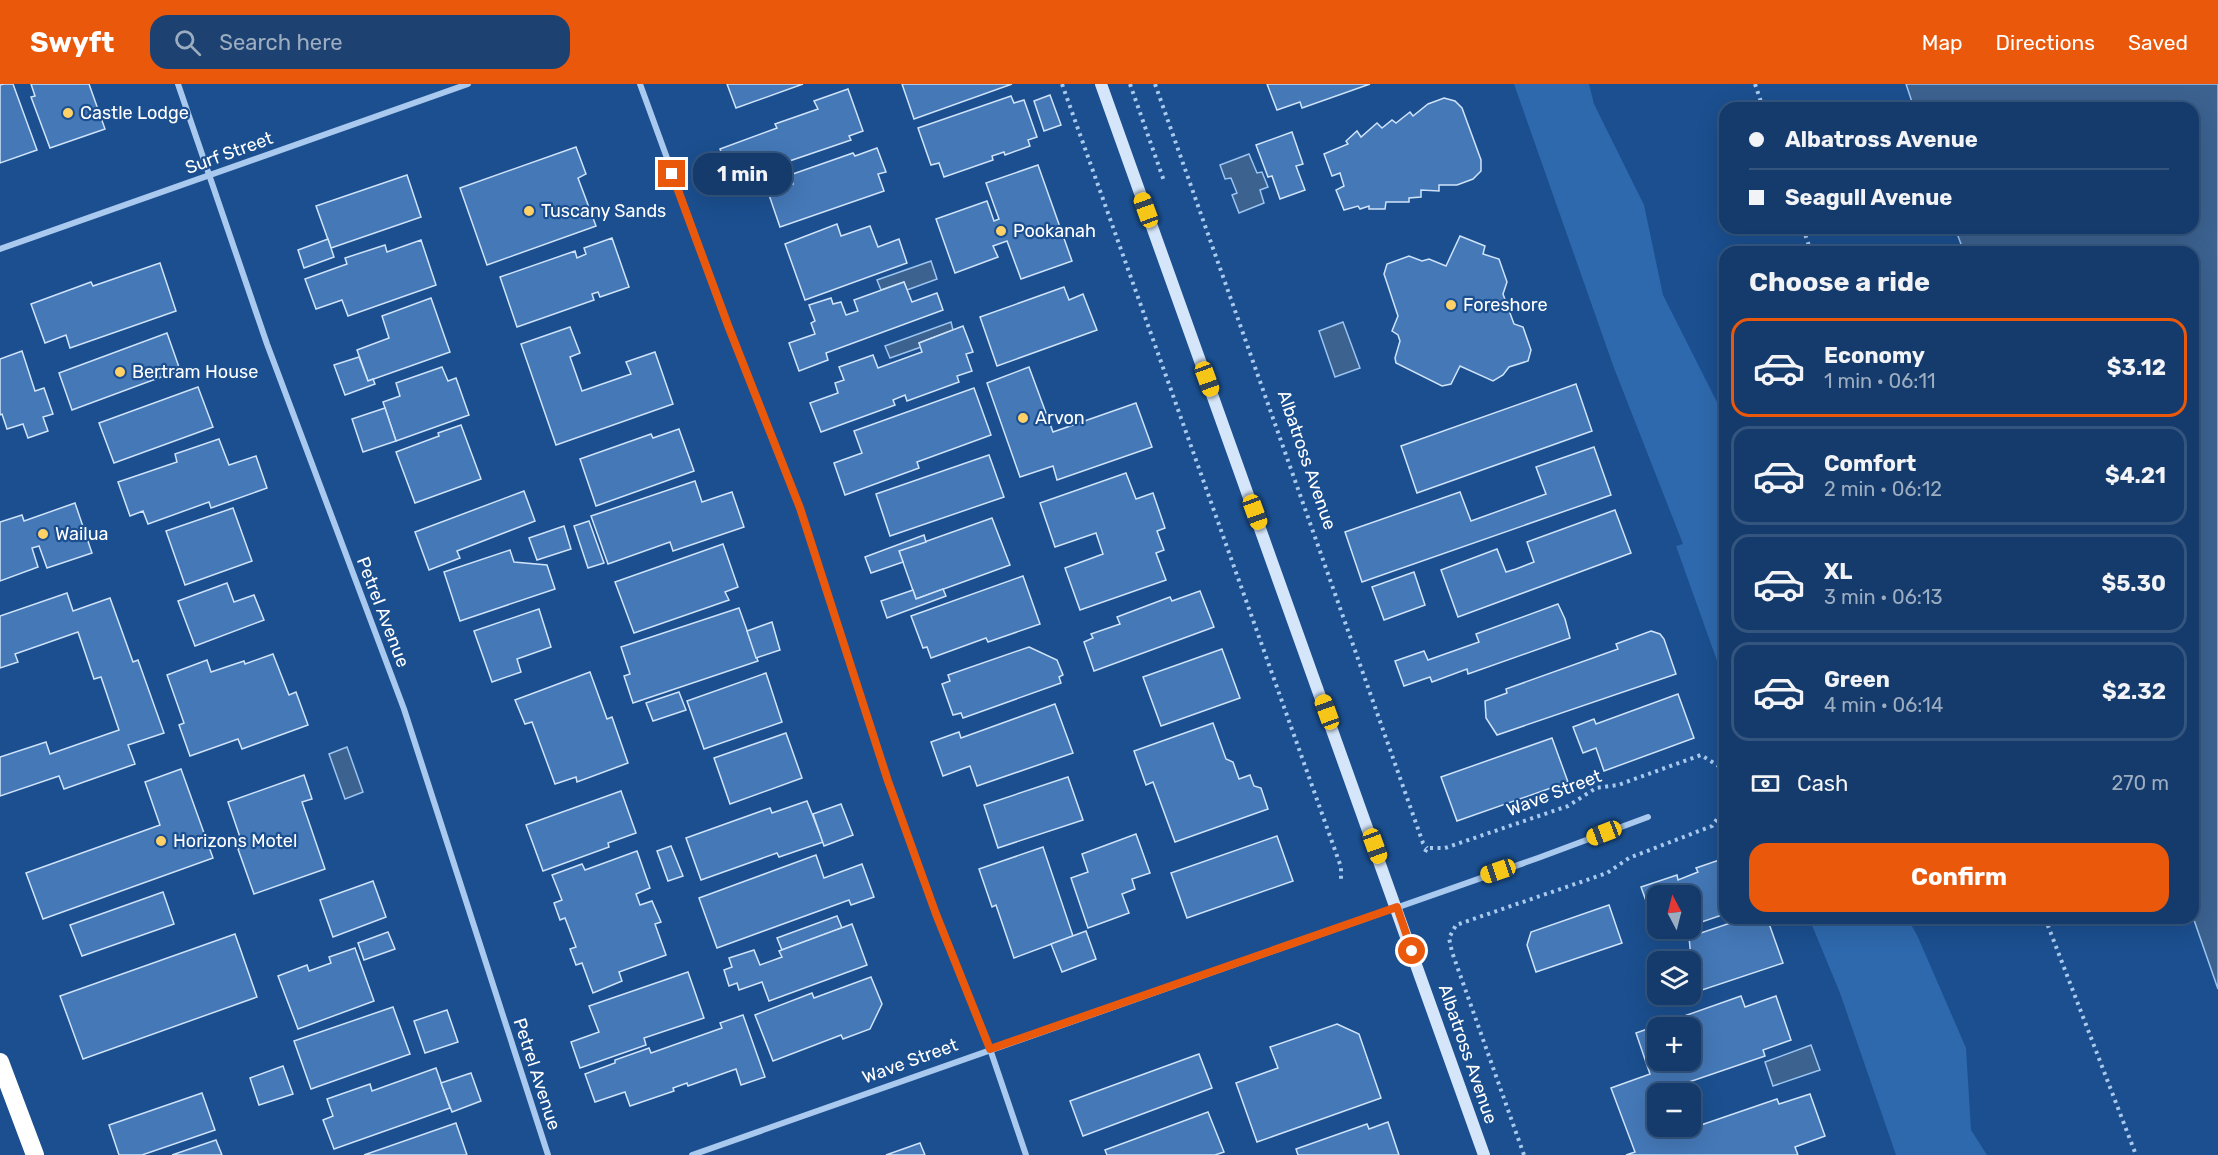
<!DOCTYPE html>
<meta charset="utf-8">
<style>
body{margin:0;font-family:Rubik,sans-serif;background:#1d4271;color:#f1f3f6;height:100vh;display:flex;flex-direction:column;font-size:22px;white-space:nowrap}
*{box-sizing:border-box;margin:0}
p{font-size:20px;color:#9dadc1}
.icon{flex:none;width:33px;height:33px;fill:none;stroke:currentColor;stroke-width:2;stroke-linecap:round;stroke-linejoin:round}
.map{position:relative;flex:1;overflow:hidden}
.details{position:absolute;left:1719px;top:162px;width:480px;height:678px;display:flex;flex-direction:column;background:#143b6b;border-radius:18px;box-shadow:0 6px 24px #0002,0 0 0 2px #33557e}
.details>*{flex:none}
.guide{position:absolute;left:1719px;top:18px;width:480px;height:132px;border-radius:18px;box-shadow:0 6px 24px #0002,0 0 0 2px #33557e;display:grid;align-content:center;height:132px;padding:0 30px;background:#143b6b}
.needle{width:39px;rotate:353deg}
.buttons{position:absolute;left:1647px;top:801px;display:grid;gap:12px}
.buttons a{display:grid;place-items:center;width:54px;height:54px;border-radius:12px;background:#143b6b;box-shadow:0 6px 24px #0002,0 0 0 2px #33557e;font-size:30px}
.end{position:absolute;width:27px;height:27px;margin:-14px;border:8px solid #ea580c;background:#fff;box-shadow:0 0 0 3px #fff}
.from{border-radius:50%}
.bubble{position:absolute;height:42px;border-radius:18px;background:#143b6b;box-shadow:0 6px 24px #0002,0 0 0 2px #33557e;font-size:20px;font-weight:700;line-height:42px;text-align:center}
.car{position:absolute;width:18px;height:36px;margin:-18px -9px;border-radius:8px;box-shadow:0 0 4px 2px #0007;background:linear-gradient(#f5c518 24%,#345 0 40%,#f5c518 0 76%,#345 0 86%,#f5c518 0)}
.guide b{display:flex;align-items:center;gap:21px;height:57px;font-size:22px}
.guide b+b{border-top:2px solid #33557e}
.guide i{width:15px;height:15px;background:#f1f3f6}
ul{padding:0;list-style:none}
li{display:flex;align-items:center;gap:18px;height:99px;margin:0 12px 9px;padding:0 18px;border:3px solid #33557e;border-radius:18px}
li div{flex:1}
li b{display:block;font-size:22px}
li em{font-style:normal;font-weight:700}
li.selected{border-color:#ea580c}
li>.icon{width:54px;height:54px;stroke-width:1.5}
h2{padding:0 30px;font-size:27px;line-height:72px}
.pay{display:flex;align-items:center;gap:15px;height:66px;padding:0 30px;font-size:22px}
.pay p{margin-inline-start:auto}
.primary-button{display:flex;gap:12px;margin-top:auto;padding:12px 30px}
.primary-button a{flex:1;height:69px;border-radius:18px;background:#ea580c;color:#fff;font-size:24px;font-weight:700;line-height:69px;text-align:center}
header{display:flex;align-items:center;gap:36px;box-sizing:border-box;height:84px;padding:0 30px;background:#ea580c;color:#fff}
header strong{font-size:28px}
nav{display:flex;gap:33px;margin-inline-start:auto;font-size:21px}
.search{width:420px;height:54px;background:#1d4271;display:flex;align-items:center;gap:15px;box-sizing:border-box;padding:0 21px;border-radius:18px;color:#9dadc1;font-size:22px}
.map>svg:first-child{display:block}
</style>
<header>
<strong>Swyft</strong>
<div class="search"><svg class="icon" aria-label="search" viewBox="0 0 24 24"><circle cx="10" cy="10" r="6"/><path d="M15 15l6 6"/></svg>Search here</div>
<nav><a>Map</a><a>Directions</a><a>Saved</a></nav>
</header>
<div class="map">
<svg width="2218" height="1071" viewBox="0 0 2218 1071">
<rect width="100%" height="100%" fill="#1b4f8f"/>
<g fill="#2e69ad">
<polygon points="1514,0 1589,0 1594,20 1644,121 1663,211 1725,334 1725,599 1676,462 1683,460 1614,284"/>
<polygon points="1809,834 1907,834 1917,851 1966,964 1971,1046 1987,1071 1896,1071 1840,909"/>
</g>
<g fill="#3c6290" stroke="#9cc4f0" stroke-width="1.5">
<polygon points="1906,0 2218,0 2218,905 2193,833 2193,168 1964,168 1955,144 2193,144 2193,24 1914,24"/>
<polygon points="1249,70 1257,89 1262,88 1268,103 1260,106 1264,119 1239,129 1232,111 1237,109 1231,94 1225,95 1220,81"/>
<polygon points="931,177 937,195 907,206 904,198 881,206 877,196"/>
<polygon points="951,238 953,246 919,259 921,263 890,274 885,262"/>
<polygon points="1343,238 1360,284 1335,293 1319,247"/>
<polygon points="347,663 363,708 345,715 329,670"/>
<polygon points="1811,961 1820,986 1773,1002 1765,978"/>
</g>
<g fill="#4478b7" stroke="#cfe3fa" stroke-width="1.5" fill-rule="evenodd">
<polygon points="4,0 13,0 37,66 0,79 0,1"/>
<polygon points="31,0 89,0 105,45 50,64 31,13 35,12"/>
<polygon points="727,0 803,0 736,24"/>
<polygon points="902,0 1012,0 914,35"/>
<polygon points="1267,0 1370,0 1302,24 1300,18 1277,26"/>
<polygon points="848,5 863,47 849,52 851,56 731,97 720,65 777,44 775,40 818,25 814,17"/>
<polygon points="1050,11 1061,41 1044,47 1034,17"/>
<polygon points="1011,12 1014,19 1024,16 1037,53 1028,56 1030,62 1005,71 1004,68 992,72 993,76 944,93 939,79 931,81 918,44"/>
<polygon points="1444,14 1455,17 1462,24 1481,76 1481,87 1473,95 1457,101 1439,101 1439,107 1421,106 1421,113 1409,114 1409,118 1386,118 1385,125 1369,125 1369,122 1360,125 1358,122 1344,126 1336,106 1344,102 1340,89 1332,92 1324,70 1348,60 1346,57 1357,47 1361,53 1377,39 1382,44 1392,36 1396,39 1410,28 1413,32 1428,20"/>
<polygon points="1292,48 1303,80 1296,82 1305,106 1280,115 1272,92 1268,93 1256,61"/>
<polygon points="576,63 586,90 578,94 596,142 487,181 460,104"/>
<polygon points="877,64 886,88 878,90 884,107 780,143 768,108 793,100 790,91 853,69 855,72"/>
<polygon points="1038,81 1072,177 1021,195 1007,157 993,162 998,173 955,189 936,135 987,117 994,137 999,135 986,99"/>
<polygon points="407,91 421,133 331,164 316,122"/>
<polygon points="837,140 841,152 870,142 878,163 899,155 907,179 805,216 785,160"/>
<polygon points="1460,152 1485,162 1483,170 1499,175 1507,198 1503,210 1514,240 1523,243 1531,266 1528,277 1509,283 1503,291 1493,297 1460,282 1451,300 1442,302 1396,279 1395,274 1400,257 1398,251 1392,247 1398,232 1384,190 1387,180 1409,172 1422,177 1429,175 1446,182"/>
<polygon points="612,154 629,203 600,213 598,208 592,210 594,216 517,243 500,193 575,167 577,174 586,170 584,164"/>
<polygon points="328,155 334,173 304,184 298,166"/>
<polygon points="421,156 436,201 348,232 342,216 316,225 305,195 347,180 345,174 385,161 387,168"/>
<polygon points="160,179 176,227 70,264 66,251 45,259 31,220 91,198 93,202"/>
<polygon points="904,198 912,218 937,209 943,226 826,269 828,276 799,287 789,259 815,250 811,239 815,237 809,221 831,214 833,220 841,218 846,231 858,227 854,216"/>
<polygon points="1064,203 1069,216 1083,210 1097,246 997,282 980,233"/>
<polygon points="431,214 450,268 368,297 357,266 389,254 382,232"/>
<polygon points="963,242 973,268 966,270 972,287 957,292 959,298 907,317 905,311 893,316 895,321 821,348 810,319 838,309 835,299 844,296 839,283 873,271 878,284 922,268 919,259"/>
<polygon points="570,243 580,269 570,273 582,307 631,290 626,278 655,268 673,320 556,361 521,260"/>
<polygon points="167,249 180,286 72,326 59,289"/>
<polygon points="22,267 35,307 44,304 53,330 43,333 48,347 28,354 23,340 7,345 2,330 0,331 0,275"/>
<polygon points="359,273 368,297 373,295 375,300 345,311 334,281"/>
<polygon points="442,283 448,297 456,294 469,331 396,357 383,318 400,312 396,299"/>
<polygon points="1029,283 1053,348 1136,319 1152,363 1057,396 1053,382 1020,393 987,299"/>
<polygon points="1576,300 1592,347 1417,409 1401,362"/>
<polygon points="198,303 213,343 114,379 99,339"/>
<polygon points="974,304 991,351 917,378 919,384 845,411 834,379 862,369 854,347"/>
<polygon points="385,324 396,357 363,368 352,335"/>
<polygon points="461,341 481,395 415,419 396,368 439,352 438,349"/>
<polygon points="679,345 694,387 596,422 580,375 651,350 653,354"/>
<polygon points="219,355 229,381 256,372 267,404 211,424 209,418 148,440 143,427 130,432 118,398 177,378 175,370"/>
<polygon points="1594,363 1611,411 1362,498 1345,448 1460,408 1471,437 1546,410 1536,383"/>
<polygon points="989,371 1004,413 890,452 876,410"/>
<polygon points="1126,389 1136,415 1153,409 1165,444 1157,447 1164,466 1156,469 1166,496 1080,526 1065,484 1103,470 1096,449 1055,463 1040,419"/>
<polygon points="695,397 702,418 732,408 744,443 673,467 670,458 608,480 591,432"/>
<polygon points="524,407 535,437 457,467 460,474 429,486 415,448"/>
<polygon points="75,419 92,469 47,484 39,462 32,464 38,483 0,497 0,438 22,431 24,437"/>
<polygon points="233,424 252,477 185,501 166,447"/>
<polygon points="1615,426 1631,469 1458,533 1441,486 1497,465 1506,488 1516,485 1534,478 1527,458"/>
<polygon points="992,434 1010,481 916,515 899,467"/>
<polygon points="589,437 604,479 588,484 574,442"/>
<polygon points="564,442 571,465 537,476 529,454"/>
<polygon points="924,451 926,458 899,467 903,478 871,489 865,473"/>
<polygon points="723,460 738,503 725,508 729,516 634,549 615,498"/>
<polygon points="510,466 514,478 547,481 555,505 460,537 444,488"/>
<polygon points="1414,488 1425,521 1384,536 1372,503"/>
<polygon points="1023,492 1040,540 988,558 986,554 931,574 927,563 923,564 911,532"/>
<polygon points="227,499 234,518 254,511 264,536 195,562 178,517"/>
<polygon points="943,505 946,512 887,534 881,517 913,506 916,515"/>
<polygon points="1200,507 1214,543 1094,587 1084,558 1093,554 1091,550 1120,540 1117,533 1170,513 1172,517"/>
<polygon points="67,509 73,527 110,514 133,578 138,576 164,649 128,661 135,680 64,705 59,692 0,712 0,673 46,658 50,670 119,646 101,593 94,595 78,548 15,570 18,578 0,584 0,532"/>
<polygon points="1558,520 1565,535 1570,554 1468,590 1467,585 1432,598 1430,593 1404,602 1395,577 1424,567 1428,576 1479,558 1476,550"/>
<polygon points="739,524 758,577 633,619 624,592 630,590 621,563"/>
<polygon points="539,525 551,563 517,575 521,588 492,598 474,547"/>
<polygon points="772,538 780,566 756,574 747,547"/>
<polygon points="1651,547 1660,550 1664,555 1676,590 1497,651 1486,634 1485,617 1507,609 1506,605 1618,565 1616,560"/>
<polygon points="1029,563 1057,576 1063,591 1059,593 1061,599 963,634 961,629 953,631 942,600 950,597 948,591"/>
<polygon points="1222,565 1240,614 1161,642 1143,593"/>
<polygon points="273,570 289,611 296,608 308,641 242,665 238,655 190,672 179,641 184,639 167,591 207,576 211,588 244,577 245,580"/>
<polygon points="590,588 607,635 612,633 628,679 577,698 576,693 555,700 532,638 525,640 515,616"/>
<polygon points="766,589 782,638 704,665 687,617"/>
<polygon points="679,608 686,626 653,637 646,619"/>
<polygon points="1678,610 1694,654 1604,687 1596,664 1583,669 1573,643 1594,635 1596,640"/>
<polygon points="1055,620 1073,669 977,702 970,682 943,692 931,658 959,648 961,654"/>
<polygon points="1213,639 1226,675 1233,678 1239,695 1250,691 1254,702 1261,704 1268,725 1175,758 1153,698 1146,701 1134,667"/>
<polygon points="786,649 802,694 730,720 714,674"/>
<polygon points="1552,654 1568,698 1457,737 1441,693"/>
<polygon points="181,685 213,774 43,835 26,789 160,741 145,698"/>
<polygon points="304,691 312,715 302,718 325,785 254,810 238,765 243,762 228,718"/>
<polygon points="1068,693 1083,736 998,764 984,721"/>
<polygon points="621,707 636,749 608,759 609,763 543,787 526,741"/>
<polygon points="807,717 823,758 779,773 777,769 701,796 686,754 770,724 772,729"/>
<polygon points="841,720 853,751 824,762 813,730"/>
<polygon points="1136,750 1150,789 1132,795 1135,805 1122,810 1129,829 1088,844 1071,794 1088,788 1082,770"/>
<polygon points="1277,752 1293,797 1187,834 1171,789"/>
<polygon points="671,762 683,792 668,797 657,767"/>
<polygon points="1043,763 1073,852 1014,874 996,821 992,823 979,785"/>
<polygon points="637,767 650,804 636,810 640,821 652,817 661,838 655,840 666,871 619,888 622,897 593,909 582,879 576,881 570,865 576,863 565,834 560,836 554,819 562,816 552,791 582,780 585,786"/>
<polygon points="816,771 824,794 862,780 874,813 851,821 849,816 717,864 699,814"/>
<polygon points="1725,774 1725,830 1690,842 1690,812 1658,812 1658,844 1683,844 1659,853 1641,803 1677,791 1678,796 1698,788 1696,784"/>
<polygon points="373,797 386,833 333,853 320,816"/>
<polygon points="163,808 174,840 82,872 70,841"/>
<polygon points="1609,821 1622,859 1536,888 1527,861 1531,848"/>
<polygon points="837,832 842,844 782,866 777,854"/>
<polygon points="1745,834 1767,834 1783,879 1690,910 1690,878 1682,878 1682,875 1691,874 1689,853"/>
<polygon points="852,840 867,881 769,917 762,898 739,906 737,899 729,902 724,886 732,883 729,874 754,866 760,881 782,873 779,867"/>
<polygon points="1086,847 1096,875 1062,888 1051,860"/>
<polygon points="388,848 395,865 364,876 358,859"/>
<polygon points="235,850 257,913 83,975 60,912"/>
<polygon points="355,864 374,917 298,945 278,892 307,881 309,887 331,879 329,873"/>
<polygon points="688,888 704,934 644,954 646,961 580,984 571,958 599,948 589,922"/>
<polygon points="871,893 882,920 870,945 843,955 841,951 773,977 755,931 812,909 814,914"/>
<path d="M1741,912L1745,923L1776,912L1791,956L1763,966L1765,972L1686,999L1689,1010H1658V1042H1690V1013L1701,1041L1777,1015L1779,1020L1810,1010L1825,1052L1795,1063L1798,1071H1626L1635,1068L1611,1004L1650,990L1636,949ZM1658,944H1690V976H1658Z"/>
<polygon points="393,923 410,970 311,1005 294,957"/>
<polygon points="447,926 458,958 425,969 414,937"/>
<polygon points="743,931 765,993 741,1001 736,985 688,1002 687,999 673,1004 674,1007 630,1022 625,1008 595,1018 585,990 615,979 615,976 649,964 651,969 722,944 720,939"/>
<polygon points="1337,940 1359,950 1381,1014 1257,1058 1236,999 1278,984 1270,963"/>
<polygon points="1199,970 1212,1004 1083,1052 1070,1017"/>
<polygon points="283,982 293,1010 259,1021 250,994"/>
<polygon points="436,984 450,1024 334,1065 323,1036 333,1032 327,1015 370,1000 372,1007"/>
<polygon points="471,989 481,1017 452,1028 441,999"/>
<polygon points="202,1009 215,1046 142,1071 119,1071 109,1041"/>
<polygon points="1208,1028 1224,1068 1215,1071 1107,1071 1105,1066"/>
<polygon points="1388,1038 1399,1071 1298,1071 1296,1065 1367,1040 1369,1045"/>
<polygon points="456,1039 467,1071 364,1071"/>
<polygon points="216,1056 222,1071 172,1071"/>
<polygon points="920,1059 925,1071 886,1071"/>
</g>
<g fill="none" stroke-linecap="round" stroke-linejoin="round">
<g stroke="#a9c9ee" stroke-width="4" stroke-dasharray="3 4.5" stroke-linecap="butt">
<polyline points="1062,0 1341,783 1341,799"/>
<polyline points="1130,0 1164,97"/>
<polyline points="1155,0 1423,759 1427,764"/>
<polyline points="1755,0 1763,24"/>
<polyline points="1803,144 1811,168"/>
<polyline points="1425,768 1427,764 1445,764 1568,722 1596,704 1618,701 1701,671 1725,686"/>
<polyline points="2045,834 2136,1071"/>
<polyline points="1524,1071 1452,868 1449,854 1456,841 1607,789 1629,774 1712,742 1725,724"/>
</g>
<g stroke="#a9c9ee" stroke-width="6">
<polyline points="178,0 267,260 404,625 548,1071"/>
<polyline points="640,0 729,244 800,424 888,697 936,830 990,965 1026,1071"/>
<polyline points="0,165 468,0"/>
<polyline points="692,1071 1538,774 1648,733"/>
</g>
<polyline stroke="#d6e6fa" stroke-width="12" points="1101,0 1484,1071"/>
<polyline stroke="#fff" stroke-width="18" points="0,978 35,1071"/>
</g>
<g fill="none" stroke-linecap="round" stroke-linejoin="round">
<polyline stroke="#ea580c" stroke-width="8" points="672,90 729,244 800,424 888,697 936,830 990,965 1397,823 1412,867"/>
</g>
<g fill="#ffd166" stroke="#1b4f8f" stroke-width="2">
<circle cx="68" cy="29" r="6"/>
<circle cx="529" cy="127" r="6"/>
<circle cx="1001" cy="147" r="6"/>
<circle cx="1451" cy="221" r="6"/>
<circle cx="120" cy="288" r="6"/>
<circle cx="1023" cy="334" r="6"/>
<circle cx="43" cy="450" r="6"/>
<circle cx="161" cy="757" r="6"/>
</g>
<g text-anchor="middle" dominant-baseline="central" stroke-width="4.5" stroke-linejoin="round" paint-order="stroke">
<g font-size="18" fill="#fff" stroke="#1b4f8f" text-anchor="start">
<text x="80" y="29">Castle Lodge</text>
<text x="541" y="127">Tuscany Sands</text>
<text x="1013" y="147">Pookanah</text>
<text x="1463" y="221">Foreshore</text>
<text x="132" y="288">Bertram House</text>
<text x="1035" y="334">Arvon</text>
<text x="55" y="450">Wailua</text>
<text x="173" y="757">Horizons Motel</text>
</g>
<g font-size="18" fill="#fff" stroke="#1b4f8f">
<text transform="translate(229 69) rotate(-20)">Surf Street</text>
<text transform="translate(1307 376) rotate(71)">Albatross Avenue</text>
<text transform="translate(383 528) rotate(69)">Petrel Avenue</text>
<text transform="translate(1554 709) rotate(-21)">Wave Street</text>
<text transform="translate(1468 970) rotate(71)">Albatross Avenue</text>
<text transform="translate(910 977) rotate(-20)">Wave Street</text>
<text transform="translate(537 990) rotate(72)">Petrel Avenue</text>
</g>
</g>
</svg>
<div class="buttons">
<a><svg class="needle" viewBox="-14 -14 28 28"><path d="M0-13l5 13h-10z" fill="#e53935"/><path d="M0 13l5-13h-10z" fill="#9dadc1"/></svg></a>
<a><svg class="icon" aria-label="layers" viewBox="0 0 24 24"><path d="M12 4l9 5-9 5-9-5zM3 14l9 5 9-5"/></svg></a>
<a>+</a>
<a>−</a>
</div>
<i class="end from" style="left:1412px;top:867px"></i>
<i class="end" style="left:672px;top:90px"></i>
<div class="bubble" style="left:693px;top:69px;width:99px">1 min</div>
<i class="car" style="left:1146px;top:126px;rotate:340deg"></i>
<i class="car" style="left:1207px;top:295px;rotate:160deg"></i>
<i class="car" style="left:1255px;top:428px;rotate:160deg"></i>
<i class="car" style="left:1327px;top:628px;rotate:340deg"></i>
<i class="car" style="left:1604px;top:749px;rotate:249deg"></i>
<i class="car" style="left:1375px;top:762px;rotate:160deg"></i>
<i class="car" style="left:1498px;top:787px;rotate:251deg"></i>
<div class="guide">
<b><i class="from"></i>Albatross Avenue</b>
<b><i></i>Seagull Avenue</b>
</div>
<section class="details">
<h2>Choose a ride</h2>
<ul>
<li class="selected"><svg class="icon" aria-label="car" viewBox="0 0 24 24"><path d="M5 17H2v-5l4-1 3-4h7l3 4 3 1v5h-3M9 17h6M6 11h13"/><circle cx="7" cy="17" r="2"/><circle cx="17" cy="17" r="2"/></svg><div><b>Economy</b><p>1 min · 06:11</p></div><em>$3.12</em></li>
<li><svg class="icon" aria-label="car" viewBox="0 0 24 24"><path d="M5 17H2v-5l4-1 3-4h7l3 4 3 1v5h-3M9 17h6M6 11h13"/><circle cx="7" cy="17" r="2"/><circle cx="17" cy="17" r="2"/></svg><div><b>Comfort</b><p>2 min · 06:12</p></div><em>$4.21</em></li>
<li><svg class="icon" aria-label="car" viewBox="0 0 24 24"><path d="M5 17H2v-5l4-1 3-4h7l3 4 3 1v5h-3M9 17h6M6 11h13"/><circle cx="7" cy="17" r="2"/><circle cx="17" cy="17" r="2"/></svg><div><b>XL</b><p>3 min · 06:13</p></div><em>$5.30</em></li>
<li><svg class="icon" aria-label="car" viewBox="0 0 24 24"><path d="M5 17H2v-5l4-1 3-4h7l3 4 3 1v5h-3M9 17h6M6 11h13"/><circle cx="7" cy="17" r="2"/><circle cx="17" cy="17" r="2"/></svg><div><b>Green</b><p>4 min · 06:14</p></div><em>$2.32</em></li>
</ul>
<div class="pay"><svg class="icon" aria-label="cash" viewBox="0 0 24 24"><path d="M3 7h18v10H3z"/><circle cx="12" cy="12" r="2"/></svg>Cash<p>270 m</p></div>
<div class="primary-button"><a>Confirm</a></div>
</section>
</div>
